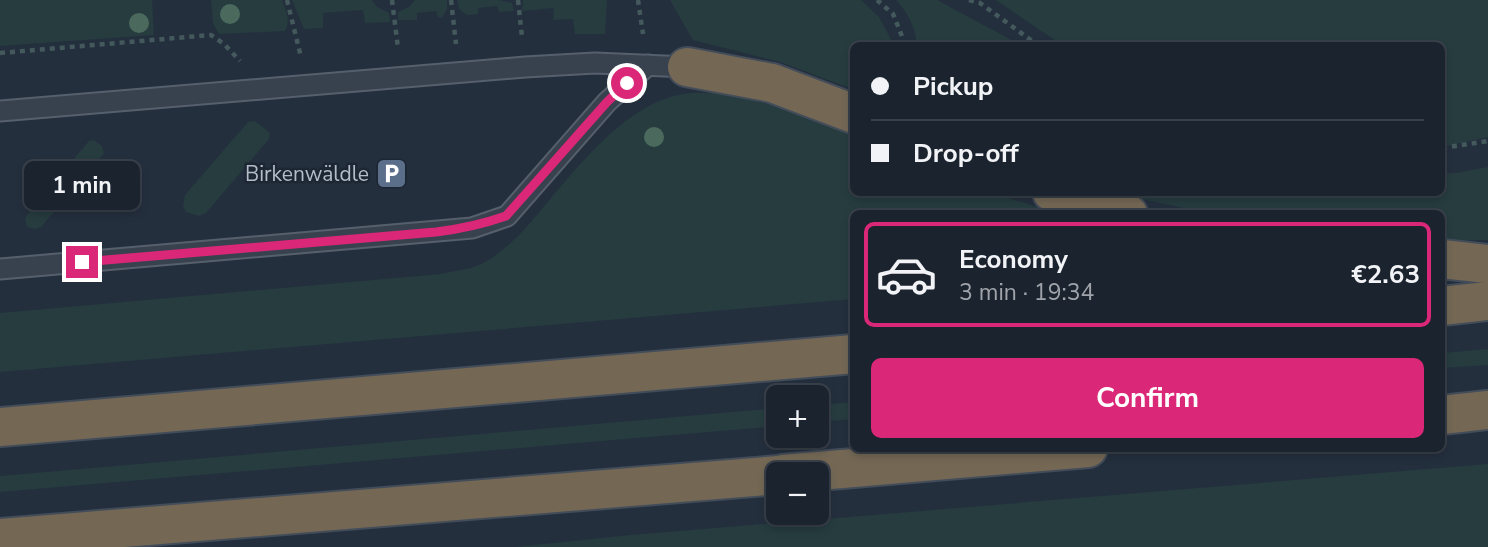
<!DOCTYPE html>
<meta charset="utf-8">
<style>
body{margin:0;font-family:"Nunito Sans",sans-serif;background:#242b36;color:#f1f3f6;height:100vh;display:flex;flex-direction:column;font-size:26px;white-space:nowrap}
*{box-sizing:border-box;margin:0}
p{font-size:23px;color:#a0a4aa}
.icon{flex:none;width:38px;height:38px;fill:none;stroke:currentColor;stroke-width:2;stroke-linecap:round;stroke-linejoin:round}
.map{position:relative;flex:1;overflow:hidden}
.details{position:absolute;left:850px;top:210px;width:595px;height:242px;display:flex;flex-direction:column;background:#1b232e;border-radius:10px;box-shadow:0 4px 10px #0003,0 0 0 2px #39404a}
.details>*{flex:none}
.banner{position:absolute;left:850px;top:42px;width:595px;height:154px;border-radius:10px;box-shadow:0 4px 10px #0003,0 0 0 2px #39404a;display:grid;align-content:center;height:154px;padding:0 21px;background:#1b232e}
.tools{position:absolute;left:766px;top:385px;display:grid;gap:14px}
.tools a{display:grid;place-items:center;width:63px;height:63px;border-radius:10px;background:#1b232e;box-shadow:0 4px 10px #0003,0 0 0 2px #39404a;font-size:35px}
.end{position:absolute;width:32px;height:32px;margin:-16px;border:9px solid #db2777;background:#fff;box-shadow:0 0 0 4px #fff}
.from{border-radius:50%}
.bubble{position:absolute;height:49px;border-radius:10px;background:#1b232e;box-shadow:0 4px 10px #0003,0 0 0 2px #39404a;font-size:23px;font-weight:700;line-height:49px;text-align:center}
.banner b{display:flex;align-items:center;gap:24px;height:66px;font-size:26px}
.banner b+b{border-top:2px solid #39404a}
.banner i{width:18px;height:18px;background:#f1f3f6}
ul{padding:12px 0 0;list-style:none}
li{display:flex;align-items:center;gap:21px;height:105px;margin:0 14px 10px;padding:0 7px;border:4px solid transparent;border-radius:10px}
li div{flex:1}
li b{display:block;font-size:26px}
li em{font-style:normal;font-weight:700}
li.on{border-color:#db2777}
li>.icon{width:63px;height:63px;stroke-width:1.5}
.action{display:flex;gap:14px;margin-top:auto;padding:14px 21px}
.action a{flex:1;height:80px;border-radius:10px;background:#db2777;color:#fff;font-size:28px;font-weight:700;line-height:80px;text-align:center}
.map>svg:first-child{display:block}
</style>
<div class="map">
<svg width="1488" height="547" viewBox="0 0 1488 547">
<rect width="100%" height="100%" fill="#242f3e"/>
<g fill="#263c3f">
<polygon points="0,0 152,0 154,35 0,46"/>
<path d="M211,0H282C286,11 291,20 285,31L219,34L213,23Z"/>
<polygon points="292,0 372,0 377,7 389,13 390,22 365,23 363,10 323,13 323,28 304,29"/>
<polygon points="415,0 447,0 447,9 442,18 438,17 436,11 417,13 417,20 398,20 398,12 409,7"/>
<polygon points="457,0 499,0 512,3 514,11 499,12 497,6 478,8 478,14 467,15 459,9"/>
<polygon points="607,0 605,34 575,34 573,19 553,20 554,8 522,11 523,0"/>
<polygon points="670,0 861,0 879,17 894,45 854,46 854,88 847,87 780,62 693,40"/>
<path d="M896,0H937L1021,45H917C915,27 909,14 896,0Z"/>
<polygon points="996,0 1488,0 1488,137 1442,147 1442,46 1062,45"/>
<path d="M715,93C766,101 807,115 854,134V192L993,193L1056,213L854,214V299L0,372V313L441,274C452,271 466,270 477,266C502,255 524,231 541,210C577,168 625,104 683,94C693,92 705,93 715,93Z"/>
<polygon points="255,121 270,133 269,139 206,213 199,216 186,212 183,206 185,195 248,122"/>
<polygon points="94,140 102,146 104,153 41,227 36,229 27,227 25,218 27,215 89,141"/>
<polygon points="1488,167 1488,240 1442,241 1442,214 1206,213 1114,193 1442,192 1442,173 1456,173"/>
<polygon points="1488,349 1488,365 1442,368 1442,353"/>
<polygon points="854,402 854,419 817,422 817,405"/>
<polygon points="779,408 779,426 0,492 0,476"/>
<polygon points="1488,464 1488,547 515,547 631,535"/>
</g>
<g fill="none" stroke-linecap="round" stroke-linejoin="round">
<defs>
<g id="service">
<polyline points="0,111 525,67 595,63 687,67"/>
<polyline points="0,269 472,228 507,216 607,102 648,65"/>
</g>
<g id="motorway">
<polyline points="687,67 772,83 854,114"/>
<polyline points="1052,192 1128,214"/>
<polyline points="1442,259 1488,264"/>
<polyline points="1442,306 1488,301"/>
<polyline points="1442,415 1488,410"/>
<polyline points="0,427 854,354"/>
<polyline points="783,474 1088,448"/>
<polyline points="0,538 779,475"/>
</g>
</defs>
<use href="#service" stroke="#565f6c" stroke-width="23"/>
<use href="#motorway" stroke="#434c59" stroke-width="42"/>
<g stroke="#44595c" stroke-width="4.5" stroke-dasharray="5 5" stroke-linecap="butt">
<polyline points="287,0 301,57"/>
<polyline points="392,0 398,48"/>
<polyline points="451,0 456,44"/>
<polyline points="518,0 522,37"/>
<polyline points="638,0 643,34"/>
<polyline points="877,0 893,14 906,46"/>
<polyline points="969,0 980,3 1039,46"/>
<polyline points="0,53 211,35 224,44 240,61"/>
<polyline points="1442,148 1488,141"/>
</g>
<use href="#service" stroke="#38414e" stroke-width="19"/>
<use href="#motorway" stroke="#746855" stroke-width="38"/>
</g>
<g fill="#4b6a5d">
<circle cx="230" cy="14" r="10"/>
<circle cx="139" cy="23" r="10"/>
<circle cx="654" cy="137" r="10"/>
</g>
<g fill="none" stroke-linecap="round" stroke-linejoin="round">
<path stroke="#db2777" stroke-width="9" d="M82,262L436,232C461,229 483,224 506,216L607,102L627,83"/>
</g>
<defs>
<symbol id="parking-square" viewBox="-11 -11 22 22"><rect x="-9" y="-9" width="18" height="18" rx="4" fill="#5c6f8a" stroke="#1d2633"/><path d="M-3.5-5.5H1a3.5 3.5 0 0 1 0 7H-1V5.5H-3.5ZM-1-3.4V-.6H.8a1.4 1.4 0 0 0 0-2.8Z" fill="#fff"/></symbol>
</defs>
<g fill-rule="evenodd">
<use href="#parking-square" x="374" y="156" width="35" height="35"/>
</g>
<g text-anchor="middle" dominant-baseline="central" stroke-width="5" stroke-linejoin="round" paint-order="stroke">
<g font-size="21" fill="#b4bcc9" stroke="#1d2633" text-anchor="end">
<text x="369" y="174">Birkenwäldle</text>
</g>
</g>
</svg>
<div class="tools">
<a>+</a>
<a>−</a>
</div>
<i class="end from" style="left:627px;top:83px"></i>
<i class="end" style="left:82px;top:262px"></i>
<div class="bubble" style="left:24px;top:161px;width:116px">1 min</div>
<div class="banner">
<b><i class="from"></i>Pickup</b>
<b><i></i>Drop-off</b>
</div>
<section class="details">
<ul>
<li class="on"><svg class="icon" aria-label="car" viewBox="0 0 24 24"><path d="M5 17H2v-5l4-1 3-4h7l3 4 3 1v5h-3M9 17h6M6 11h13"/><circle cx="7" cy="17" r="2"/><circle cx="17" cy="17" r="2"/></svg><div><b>Economy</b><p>3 min · 19:34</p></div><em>€2.63</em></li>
</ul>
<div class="action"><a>Confirm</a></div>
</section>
</div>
